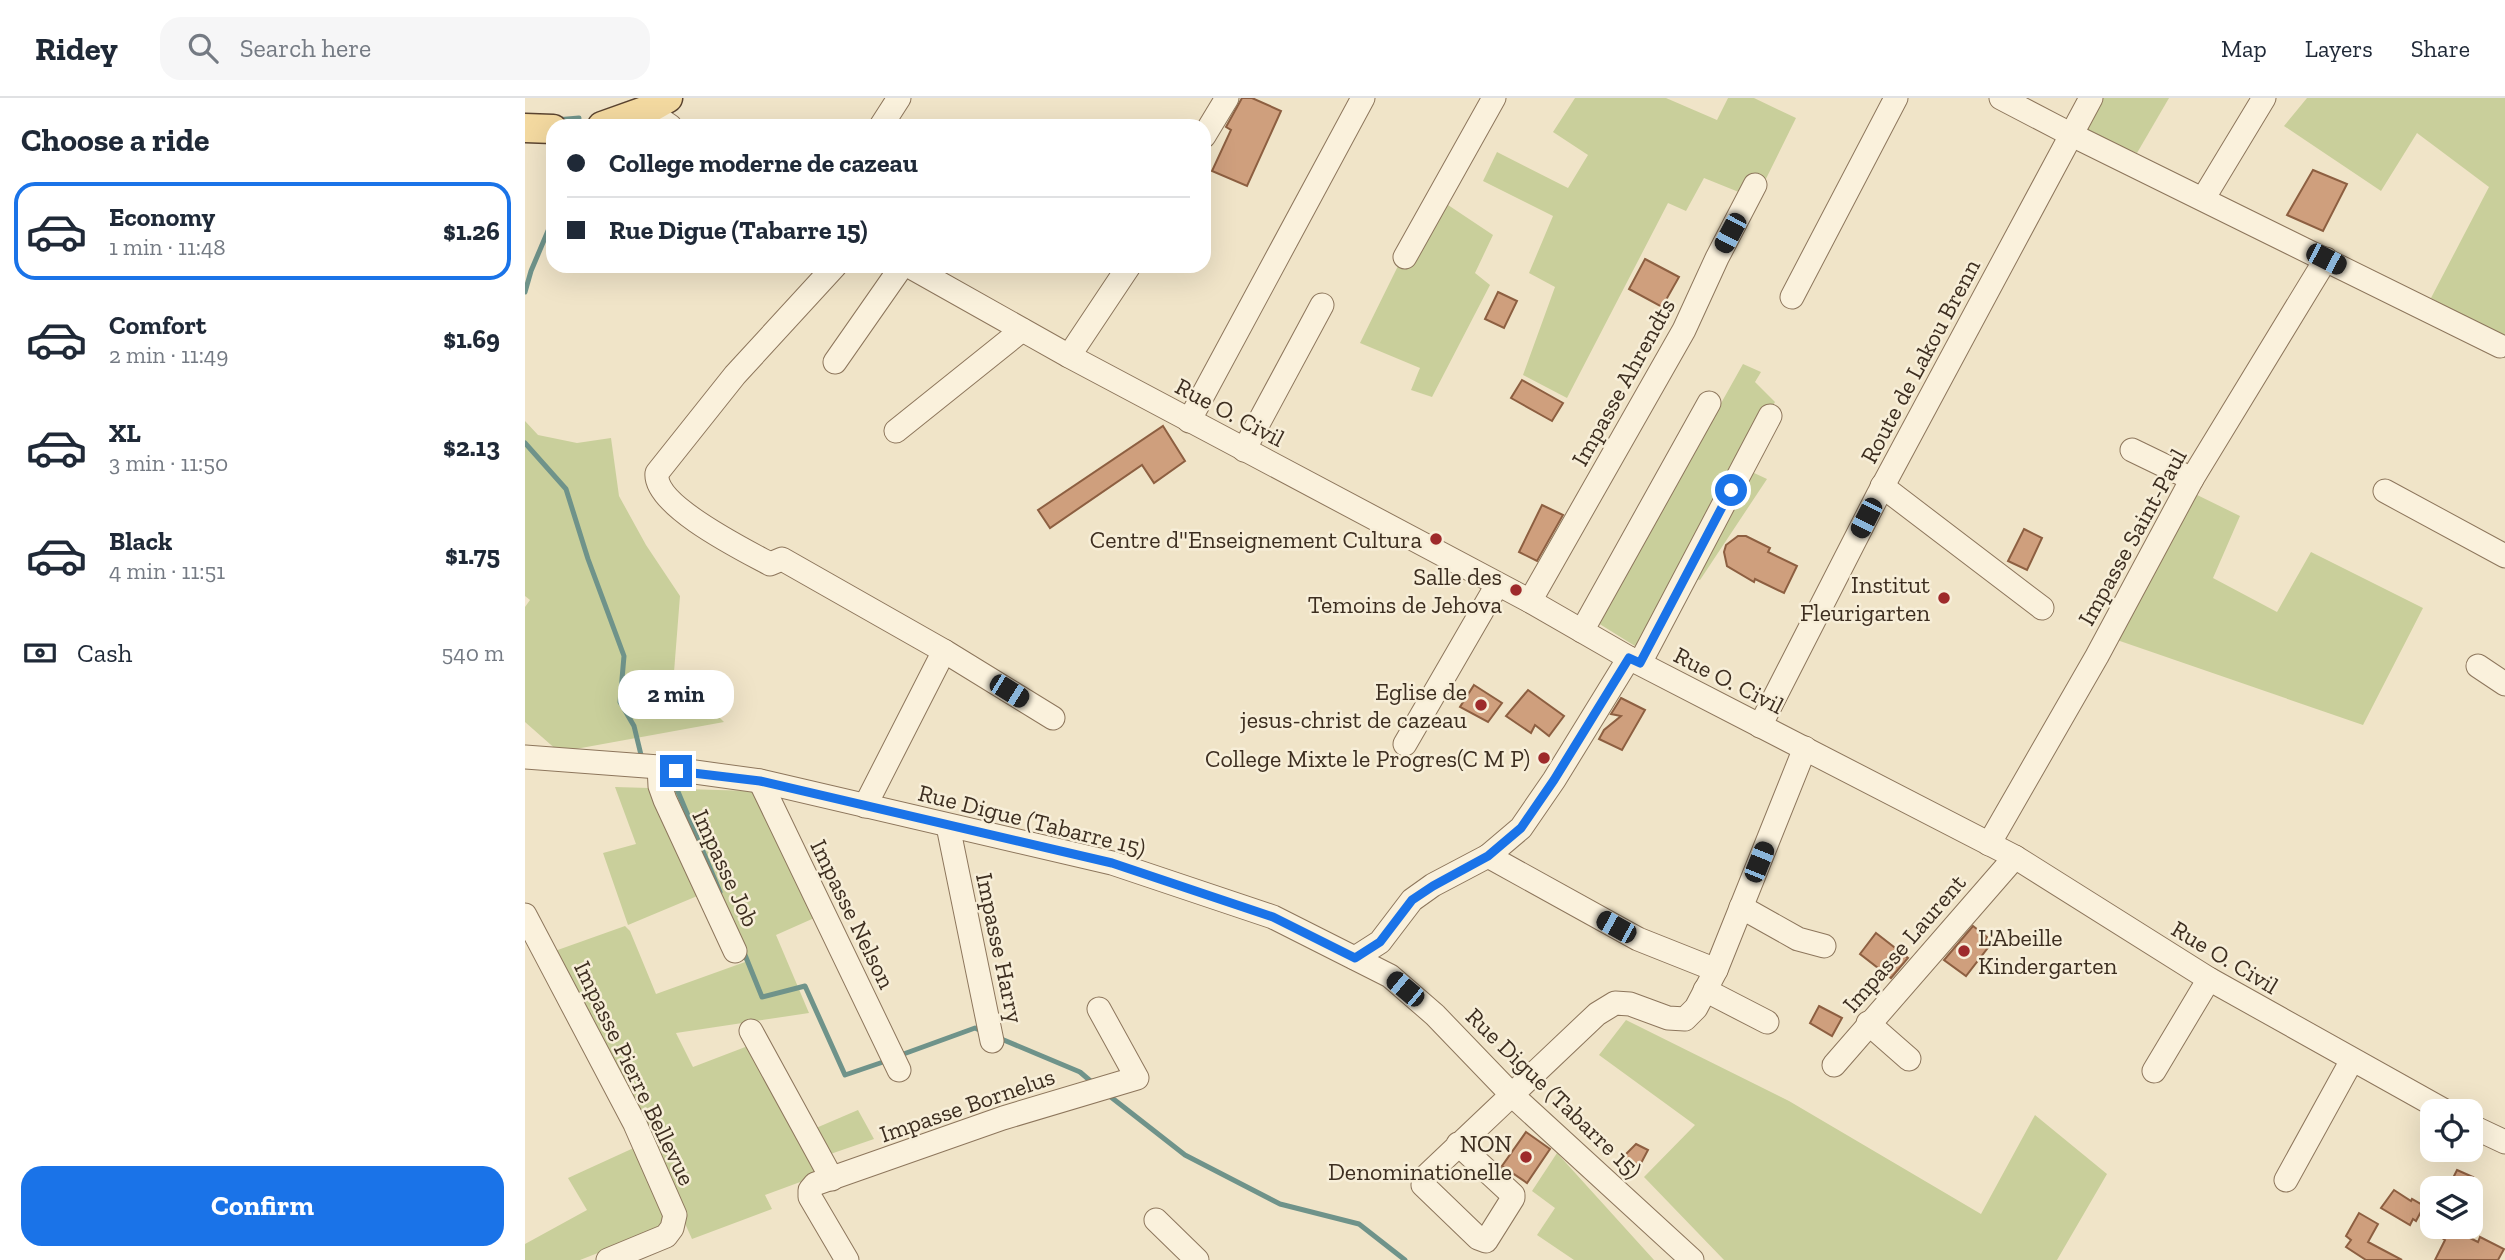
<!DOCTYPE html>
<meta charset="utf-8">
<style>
body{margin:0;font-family:"Zilla Slab",serif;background:#f6f6f7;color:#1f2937;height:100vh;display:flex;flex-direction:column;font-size:26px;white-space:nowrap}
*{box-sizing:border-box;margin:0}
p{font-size:23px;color:#747a83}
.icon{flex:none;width:38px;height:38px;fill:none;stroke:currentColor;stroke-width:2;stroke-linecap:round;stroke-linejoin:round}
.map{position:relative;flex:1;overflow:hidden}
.details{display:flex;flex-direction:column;background:#fff;width:525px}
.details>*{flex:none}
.hud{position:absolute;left:21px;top:21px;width:665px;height:154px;border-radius:21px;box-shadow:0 7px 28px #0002;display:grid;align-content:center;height:154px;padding:0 21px;background:#fff}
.controls{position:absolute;left:1895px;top:1001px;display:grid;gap:14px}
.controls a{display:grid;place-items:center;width:63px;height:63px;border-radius:14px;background:#fff;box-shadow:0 7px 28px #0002;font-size:35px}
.end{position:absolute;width:32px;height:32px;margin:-16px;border:9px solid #1a73e8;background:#fff;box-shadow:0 0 0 4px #fff}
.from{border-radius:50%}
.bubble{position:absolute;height:49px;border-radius:21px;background:#fff;box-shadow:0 7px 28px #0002;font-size:23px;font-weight:800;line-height:49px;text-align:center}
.car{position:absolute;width:21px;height:42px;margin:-21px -10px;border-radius:9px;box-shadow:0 0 5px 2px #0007;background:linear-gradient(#222 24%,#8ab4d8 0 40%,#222 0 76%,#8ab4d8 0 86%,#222 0)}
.hud b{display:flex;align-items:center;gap:24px;height:66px;font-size:26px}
.hud b+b{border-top:2px solid #e0e1e3}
.hud i{width:18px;height:18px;background:#1f2937}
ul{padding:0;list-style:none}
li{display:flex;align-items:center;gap:21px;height:98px;margin:0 14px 10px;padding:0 7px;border:4px solid transparent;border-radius:21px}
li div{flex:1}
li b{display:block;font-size:26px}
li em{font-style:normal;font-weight:800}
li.selected{border-color:#1a73e8}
li>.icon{width:63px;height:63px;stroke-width:1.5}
h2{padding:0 21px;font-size:32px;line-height:84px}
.pay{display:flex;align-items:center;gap:18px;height:77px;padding:0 21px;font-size:26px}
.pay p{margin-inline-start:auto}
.cta{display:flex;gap:14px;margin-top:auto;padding:14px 21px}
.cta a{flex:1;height:80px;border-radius:21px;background:#1a73e8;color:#fff;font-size:28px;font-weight:800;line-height:80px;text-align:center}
header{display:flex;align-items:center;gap:42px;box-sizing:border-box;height:98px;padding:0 35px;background:#fff;border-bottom:2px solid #e0e1e3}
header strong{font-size:33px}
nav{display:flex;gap:38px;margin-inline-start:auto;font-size:24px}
.search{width:490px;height:63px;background:#f6f6f7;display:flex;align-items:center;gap:18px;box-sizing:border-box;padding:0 24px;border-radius:21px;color:#747a83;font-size:26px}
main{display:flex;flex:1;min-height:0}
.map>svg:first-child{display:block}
</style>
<header>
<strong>Ridey</strong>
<div class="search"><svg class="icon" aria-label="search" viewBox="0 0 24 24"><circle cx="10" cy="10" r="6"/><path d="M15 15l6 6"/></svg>Search here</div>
<nav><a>Map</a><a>Layers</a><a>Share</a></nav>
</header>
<main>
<section class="details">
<h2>Choose a ride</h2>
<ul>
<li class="selected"><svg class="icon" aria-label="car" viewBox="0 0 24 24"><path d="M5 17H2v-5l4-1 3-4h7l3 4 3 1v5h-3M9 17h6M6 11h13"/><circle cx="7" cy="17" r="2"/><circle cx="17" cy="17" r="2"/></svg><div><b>Economy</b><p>1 min · 11:48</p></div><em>$1.26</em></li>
<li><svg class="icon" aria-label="car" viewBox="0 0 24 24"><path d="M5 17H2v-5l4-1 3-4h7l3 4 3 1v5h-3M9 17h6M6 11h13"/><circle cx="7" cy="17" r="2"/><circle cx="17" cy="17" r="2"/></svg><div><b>Comfort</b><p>2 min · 11:49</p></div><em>$1.69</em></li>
<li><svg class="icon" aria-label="car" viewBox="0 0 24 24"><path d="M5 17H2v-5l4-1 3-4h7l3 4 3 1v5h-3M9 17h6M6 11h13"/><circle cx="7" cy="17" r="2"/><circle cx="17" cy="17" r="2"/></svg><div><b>XL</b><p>3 min · 11:50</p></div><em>$2.13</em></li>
<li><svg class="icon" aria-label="car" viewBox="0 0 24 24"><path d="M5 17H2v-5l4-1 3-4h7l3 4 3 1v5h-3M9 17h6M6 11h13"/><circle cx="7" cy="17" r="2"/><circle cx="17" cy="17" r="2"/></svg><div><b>Black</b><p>4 min · 11:51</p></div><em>$1.75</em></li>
</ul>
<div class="pay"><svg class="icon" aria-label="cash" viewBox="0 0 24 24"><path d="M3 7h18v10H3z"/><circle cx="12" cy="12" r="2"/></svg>Cash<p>540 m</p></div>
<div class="cta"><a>Confirm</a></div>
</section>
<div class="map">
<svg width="1980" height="1162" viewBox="0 0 1980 1162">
<rect width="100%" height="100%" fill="#f0e4c8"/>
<g fill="#c9cf9b">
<polygon points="1050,0 1141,0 1192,22 1203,0 1229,0 1271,20 1231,101 1179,80 1161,113 1143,105 1042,300 998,277 1030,189 1004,175 1028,118 958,83 972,54 1043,90 1063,57 1028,34"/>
<polygon points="1573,0 1644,0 1612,55 1556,32"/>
<polygon points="1782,0 1980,0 1980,244 1906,200 1964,89 1892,35 1856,93 1759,28"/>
<polygon points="908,97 968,137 950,175 965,187 907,299 886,292 895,270 835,245"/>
<polygon points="1218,266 1236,274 1230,284 1250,304 1214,368 1242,381 1175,482 1163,479 1118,553 1073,525"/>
<polygon points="0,323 13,337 52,345 86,340 94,398 121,447 155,498 149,574 199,624 34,654 0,624 0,509 5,502 0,498"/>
<polygon points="1664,393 1715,418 1688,480 1752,514 1786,454 1898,510 1838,627 1592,542"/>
<polygon points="90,689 227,693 296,817 251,837 284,915 151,935 168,969 236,943 284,1033 333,1012 349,1041 288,1062 297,1076 240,1097 247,1111 167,1141 112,1019 27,854 100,828 105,833 131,896 220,864 189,791 103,827 78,755 111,746"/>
<polygon points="1101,922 1264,1003 1456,1116 1510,1017 1582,1076 1532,1162 1199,1162 1119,1079 1170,1027 1074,957"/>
<polygon points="113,1048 142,1128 55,1162 0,1162 0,1146 62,1112 43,1080"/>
<polygon points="1032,1055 1129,1162 1049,1162 1012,1137 1030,1110 1007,1093"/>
</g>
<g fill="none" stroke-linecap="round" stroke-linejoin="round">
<g stroke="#6f938a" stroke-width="5">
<polyline points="31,22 54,20"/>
<polyline points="0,194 6,173 28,121"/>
<polyline points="0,345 41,391 63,461 99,558 95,604 109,628 117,661"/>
<polyline points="146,677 195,794"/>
<polyline points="218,852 237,899 280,888 320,977 364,962"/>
<polyline points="474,940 555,974 569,986"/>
<polyline points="373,958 450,930 459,934"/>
<polyline points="582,996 660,1057 755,1106 834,1126 880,1162"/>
</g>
</g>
<g fill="#cf9f7d" stroke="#8d5f41" stroke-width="2">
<polygon points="717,0 727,0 756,13 722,88 687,73 706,32 701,29"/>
<polygon points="1788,72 1822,86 1798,133 1762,117"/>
<polygon points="1120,161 1154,179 1137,209 1104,191"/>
<polygon points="973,194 992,203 979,230 960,221"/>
<polygon points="997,282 1038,305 1027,323 986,300"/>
<polygon points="638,328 660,363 629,385 617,367 525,430 513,412"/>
<polygon points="1017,407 1038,417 1012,463 994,454"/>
<polygon points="1499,431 1517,440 1502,472 1483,463"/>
<polygon points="1213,438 1221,438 1245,450 1243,454 1272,468 1259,495 1230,481 1229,484 1202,468 1199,454 1201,447"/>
<polygon points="949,587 977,605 963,624 935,609"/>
<polygon points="1003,592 1039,618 1024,638 1010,627 1006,635 981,618"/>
<polygon points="1096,600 1120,612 1097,652 1074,641 1079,632 1096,618 1086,616"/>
<polygon points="1448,828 1462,839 1459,845 1465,847 1441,878 1419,862"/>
<polygon points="1351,835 1383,860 1366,880 1335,856"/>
<polygon points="1294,908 1317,920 1307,938 1285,925"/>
<polygon points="1001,1034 1025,1051 1002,1085 977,1068"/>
<polygon points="1111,1046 1123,1052 1114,1069 1098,1059"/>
<polygon points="1932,1072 1948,1079 1942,1090 1923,1090"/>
<polygon points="1869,1092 1886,1103 1887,1101 1899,1108 1891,1123 1888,1121 1885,1127 1856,1110"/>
<polygon points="1834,1115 1853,1126 1843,1144 1877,1162 1841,1162 1821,1149 1826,1142 1821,1138"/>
<polygon points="1900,1129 1923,1129 1953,1144 1955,1139 1979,1151 1973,1162 1910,1162 1920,1142"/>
</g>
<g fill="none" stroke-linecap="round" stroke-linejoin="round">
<defs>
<g id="minor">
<polyline points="1476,0 1547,37 1975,248"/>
<polyline points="122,12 145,28"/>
<polyline points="356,28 374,0"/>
<polyline points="679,38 702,0"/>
<polyline points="1678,101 1739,0"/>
<polyline points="880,159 969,0"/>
<path d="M310,168L210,277L132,375C128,407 219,452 245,466L257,461L419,553L340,708"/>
<polyline points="384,168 544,258 1005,503 1104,560 1490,759 1684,881 1920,1013"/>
<polyline points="1267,199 1371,0"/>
<polyline points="544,258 604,168"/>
<polyline points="310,264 377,168"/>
<polyline points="664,323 838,0"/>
<polyline points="371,333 497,232"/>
<polyline points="719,352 797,207"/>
<polyline points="1607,352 1667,381"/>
<polyline points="1357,388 1517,510"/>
<polyline points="1860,393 1980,458"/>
<polyline points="1005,503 1159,232 1192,160 1230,87"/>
<polyline points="1057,533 1184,305"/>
<polyline points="419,553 528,620"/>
<polyline points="1104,560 1029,682 996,730 963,758 1113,841 1191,872"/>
<polyline points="1115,565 1245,318"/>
<polyline points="1953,568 1980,586"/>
<polyline points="1235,628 1353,397 1566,0"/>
<polyline points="880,646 972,487"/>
<polyline points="0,659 134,669 235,683 587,765 748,819 865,878 910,917 987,997 1167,1162"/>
<polyline points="134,669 135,688 140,702 210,853"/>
<polyline points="235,683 374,972"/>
<polyline points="423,728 467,943"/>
<polyline points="1464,746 1572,558 1667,381 1801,161"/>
<polyline points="1216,809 1273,841 1299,848"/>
<polyline points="0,817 110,1026 150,1117 147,1130 141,1138 83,1162"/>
<polyline points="830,860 855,844 887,802 908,787 963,758"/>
<polyline points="1180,892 1242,924"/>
<polyline points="1343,925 1384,961"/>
<polyline points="226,933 307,1081"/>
<polyline points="1309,967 1490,759"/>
<polyline points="1629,973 1684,881"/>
<polyline points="1946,1028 1980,1044"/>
<polyline points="933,1046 988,1097 988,1100 961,1143 953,1140 898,1087 899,1080 1072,916 1090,905 1105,906 1143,920 1160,921 1171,910 1191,872 1280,650"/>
<polyline points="1761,1082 1827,962"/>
<polyline points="631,1122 672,1162"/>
<polyline points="322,1162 285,1099 285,1092 290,1086 478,1020 612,980 574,911"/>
</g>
<g id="major">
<polyline points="77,28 122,12 143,0"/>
<polyline points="0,30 28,31"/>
</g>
</defs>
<use href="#minor" stroke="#8d765c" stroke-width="25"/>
<use href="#major" stroke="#5b4430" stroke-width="31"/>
<use href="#minor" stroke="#faf1dc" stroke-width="23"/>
<use href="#major" stroke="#f3d9a0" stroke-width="28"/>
</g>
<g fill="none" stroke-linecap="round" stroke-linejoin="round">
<polyline stroke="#1a73e8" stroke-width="9" points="151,673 235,683 587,765 748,819 830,860 855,844 887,802 908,788 963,758 996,730 1029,682 1104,560 1115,565 1206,392"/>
</g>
<g fill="#9e2a2b" stroke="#f7eed8" stroke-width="2.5">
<circle cx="911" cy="441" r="7"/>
<circle cx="991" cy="492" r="7"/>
<circle cx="1419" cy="500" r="7"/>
<circle cx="956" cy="607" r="7"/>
<circle cx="1019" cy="660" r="7"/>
<circle cx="1439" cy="853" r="7"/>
<circle cx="1001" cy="1059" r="7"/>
</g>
<g text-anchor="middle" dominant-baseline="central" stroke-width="5" stroke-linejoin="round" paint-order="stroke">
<g font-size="24" fill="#3d2e20" stroke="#f7eed8">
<text transform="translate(1395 263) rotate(-62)">Route de Lakou Brenn</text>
<text transform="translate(1098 284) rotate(-61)">Impasse Ahrendts</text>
<text transform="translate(705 314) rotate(28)">Rue O. Civil</text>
<text transform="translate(1607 439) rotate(-61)">Impasse Saint-Paul</text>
<text transform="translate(1204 582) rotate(27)">Rue O. Civil</text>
<text transform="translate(507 722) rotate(14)">Rue Digue (Tabarre 15)</text>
<text transform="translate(201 770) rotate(65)">Impasse Job</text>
<text transform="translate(328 816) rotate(64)">Impasse Nelson</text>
<text transform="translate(1379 845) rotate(-49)">Impasse Laurent</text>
<text transform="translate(475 850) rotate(78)">Impasse Harry</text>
<text transform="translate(1700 859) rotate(31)">Rue O. Civil</text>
<text transform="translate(110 975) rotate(64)">Impasse Pierre Bellevue</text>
<text transform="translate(1029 995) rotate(44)">Rue Digue (Tabarre 15)</text>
<text transform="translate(442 1007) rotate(-19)">Impasse Bornelus</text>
</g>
<g font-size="24" fill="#3d2e20" stroke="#f7eed8" text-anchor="end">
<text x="897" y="441">Centre d"Enseignement Cultura</text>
<text x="977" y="478">Salle des<tspan x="977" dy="28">Temoins de Jehova</tspan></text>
<text x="1405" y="486">Institut<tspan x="1405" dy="28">Fleurigarten</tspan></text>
<text x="942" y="593">Eglise de<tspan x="942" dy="28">jesus-christ de cazeau</tspan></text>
<text x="1005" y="660">College Mixte le Progres(C M P)</text>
<text x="1453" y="839" text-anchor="start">L'Abeille<tspan x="1453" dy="28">Kindergarten</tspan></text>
<text x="987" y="1045">NON<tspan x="987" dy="28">Denominationelle</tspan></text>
</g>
</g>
</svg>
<div class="controls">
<a><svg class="icon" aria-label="locate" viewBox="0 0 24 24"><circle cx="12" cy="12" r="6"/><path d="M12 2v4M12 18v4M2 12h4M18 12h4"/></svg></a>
<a><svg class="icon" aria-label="layers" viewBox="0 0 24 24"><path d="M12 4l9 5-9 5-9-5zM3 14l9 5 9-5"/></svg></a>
</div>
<i class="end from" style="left:1206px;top:392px"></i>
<i class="end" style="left:151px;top:673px"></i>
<div class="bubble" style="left:93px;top:572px;width:116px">2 min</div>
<i class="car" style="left:1205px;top:135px;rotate:208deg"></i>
<i class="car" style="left:1801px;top:161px;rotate:117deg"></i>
<i class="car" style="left:1341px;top:420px;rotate:207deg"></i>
<i class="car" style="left:484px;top:593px;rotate:122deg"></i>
<i class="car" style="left:1234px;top:764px;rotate:22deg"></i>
<i class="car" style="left:1091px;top:829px;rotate:299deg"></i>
<i class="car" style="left:880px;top:891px;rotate:310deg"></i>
<div class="hud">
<b><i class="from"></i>College moderne de cazeau</b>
<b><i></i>Rue Digue (Tabarre 15)</b>
</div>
</div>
</main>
